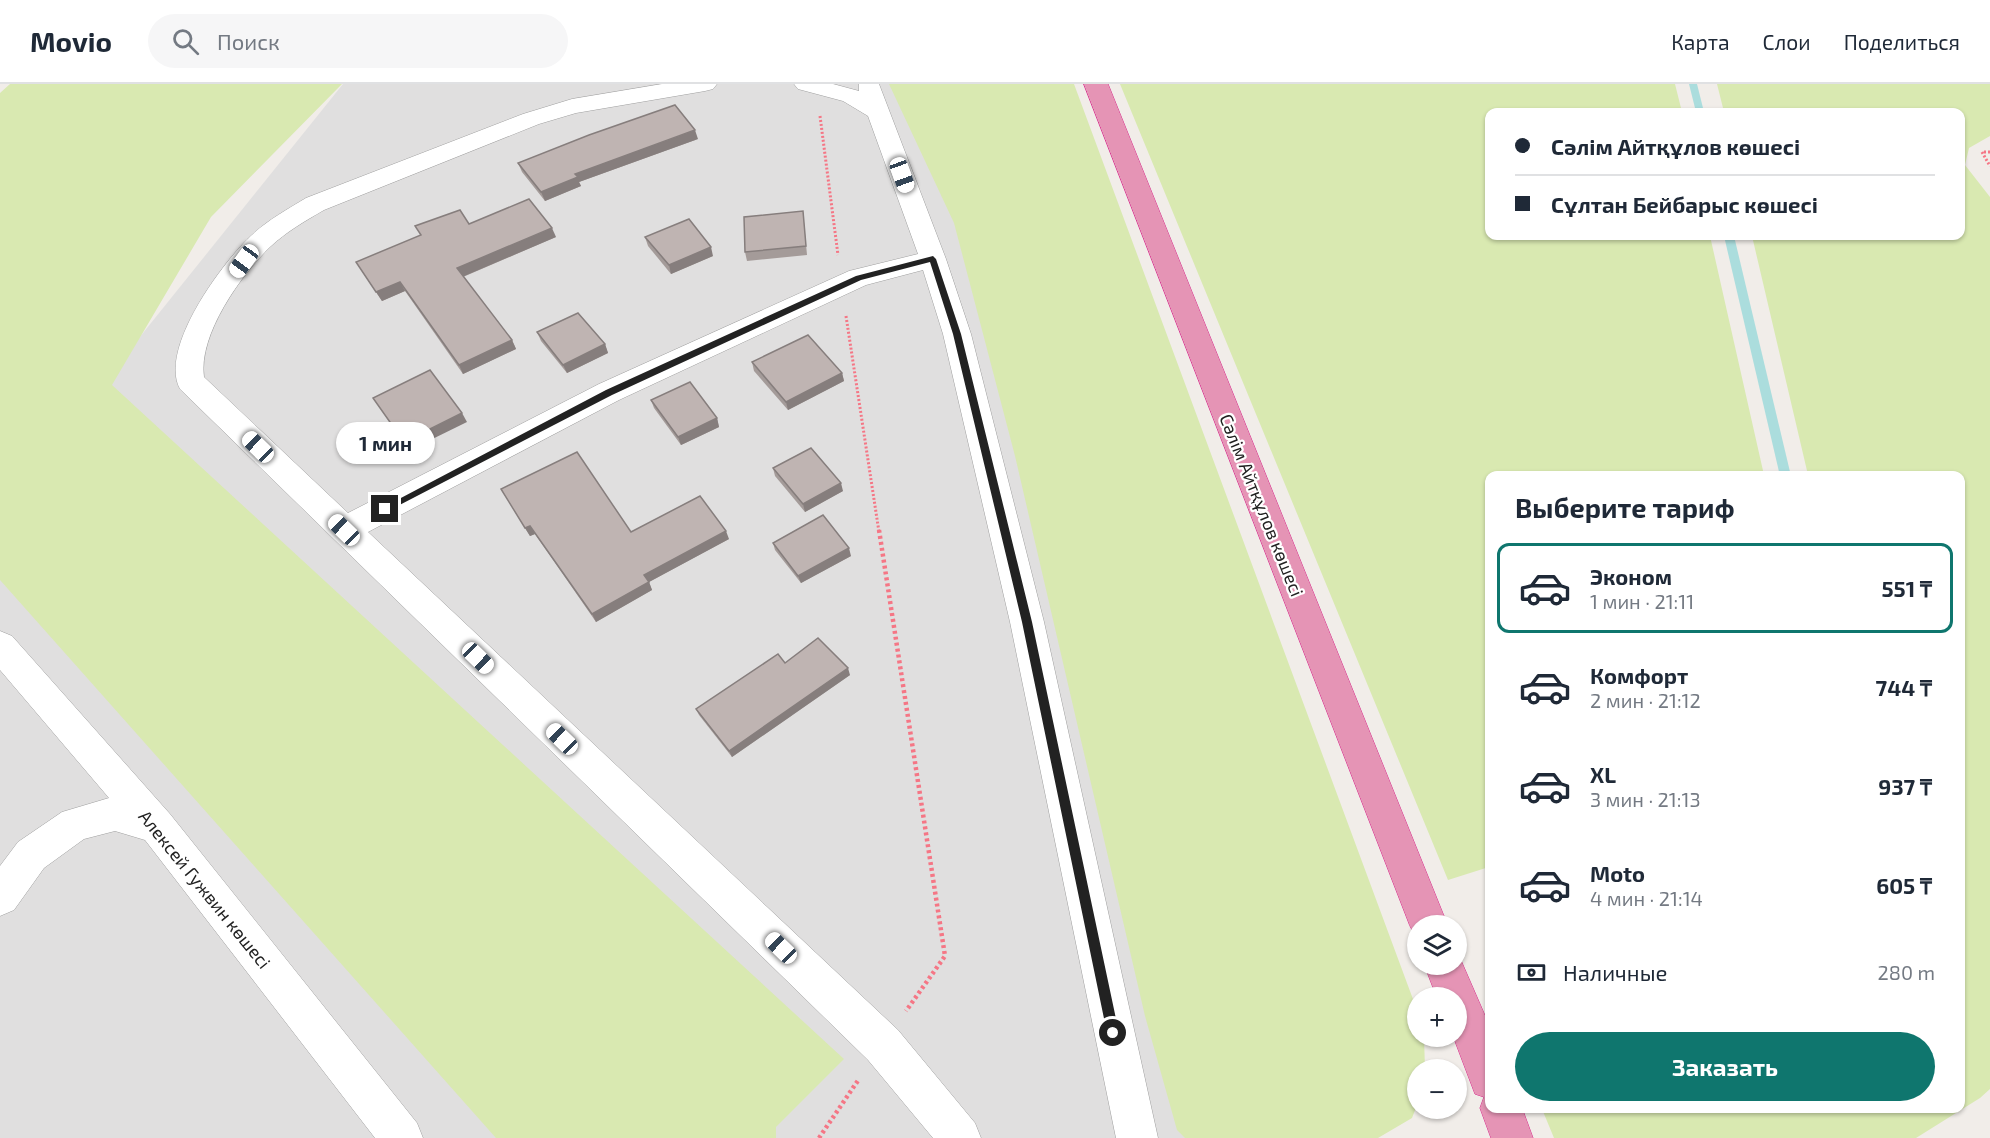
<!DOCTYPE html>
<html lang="ru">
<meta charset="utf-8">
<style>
body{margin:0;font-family:"Exo 2",sans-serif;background:#f6f6f7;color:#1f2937;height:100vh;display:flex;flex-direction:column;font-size:22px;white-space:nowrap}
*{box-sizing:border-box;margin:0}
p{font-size:20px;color:#747a83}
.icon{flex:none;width:33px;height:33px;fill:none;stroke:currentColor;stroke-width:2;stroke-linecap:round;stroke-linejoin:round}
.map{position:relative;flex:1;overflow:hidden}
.panel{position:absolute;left:1485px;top:387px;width:480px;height:642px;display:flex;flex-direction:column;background:#fff;border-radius:12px;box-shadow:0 2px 4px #0004}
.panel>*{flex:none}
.top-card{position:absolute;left:1485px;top:24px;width:480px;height:132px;border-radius:12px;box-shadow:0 2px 4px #0004;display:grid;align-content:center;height:132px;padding:0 30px;background:#fff}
.buttons{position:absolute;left:1407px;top:831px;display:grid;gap:12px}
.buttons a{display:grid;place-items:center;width:60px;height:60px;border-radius:50%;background:#fff;box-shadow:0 2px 4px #0004;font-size:30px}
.end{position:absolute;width:27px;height:27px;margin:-14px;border:8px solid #222;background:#fff;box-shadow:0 0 0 3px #fff}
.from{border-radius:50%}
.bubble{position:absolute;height:42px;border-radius:21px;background:#fff;box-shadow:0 2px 4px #0004;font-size:20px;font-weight:700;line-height:42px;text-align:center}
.car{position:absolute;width:18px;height:36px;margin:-18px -9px;border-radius:8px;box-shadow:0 0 4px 2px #0007;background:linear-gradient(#fff 24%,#345 0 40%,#fff 0 76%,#345 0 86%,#fff 0)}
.top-card b{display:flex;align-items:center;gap:21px;height:57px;font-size:22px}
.top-card b+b{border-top:2px solid #e0e1e3}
.top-card i{width:15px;height:15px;background:#1f2937}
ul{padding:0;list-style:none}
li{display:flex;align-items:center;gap:18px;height:90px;margin:0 12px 9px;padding:0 18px;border:3px solid transparent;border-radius:12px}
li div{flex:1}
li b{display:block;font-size:22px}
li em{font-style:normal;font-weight:700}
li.current{border-color:#0f766e}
li>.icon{width:54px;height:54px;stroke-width:1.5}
h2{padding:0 30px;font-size:27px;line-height:72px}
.pay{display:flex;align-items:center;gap:15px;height:66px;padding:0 30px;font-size:22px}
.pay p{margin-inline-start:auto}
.primary-button{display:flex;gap:12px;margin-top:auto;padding:12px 30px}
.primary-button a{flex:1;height:69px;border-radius:36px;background:#0f766e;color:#fff;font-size:24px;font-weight:700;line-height:69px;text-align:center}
header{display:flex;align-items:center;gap:36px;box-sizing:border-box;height:84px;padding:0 30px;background:#fff;border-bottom:2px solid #e0e1e3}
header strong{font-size:28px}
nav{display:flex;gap:33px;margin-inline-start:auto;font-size:21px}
.search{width:420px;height:54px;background:#f6f6f7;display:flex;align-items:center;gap:15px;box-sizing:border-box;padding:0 21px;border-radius:33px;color:#747a83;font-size:22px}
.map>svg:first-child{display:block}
</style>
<header>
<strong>Movio</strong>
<div class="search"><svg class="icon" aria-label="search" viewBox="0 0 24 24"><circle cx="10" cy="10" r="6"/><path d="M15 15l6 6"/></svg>Поиск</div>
<nav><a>Карта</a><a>Слои</a><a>Поделиться</a></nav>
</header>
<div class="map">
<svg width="1990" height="1054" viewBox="0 0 1990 1054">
<rect width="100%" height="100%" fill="#f1ede9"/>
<polygon fill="#e0dfdf" points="343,0 925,0 1273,1054 0,1054 0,427"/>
<g fill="#d9e9b1">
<polygon points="10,0 342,0 211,133 112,301 844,975 776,1043 776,1054 496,1054 0,496 0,9"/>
<polygon points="889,0 1074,0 1417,926 1418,952 1424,953 1425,985 1418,986 1417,1021 1412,1034 1378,1054 1185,1054 1177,1046 1145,932 1015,372 954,139"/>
<polygon points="1120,0 1675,0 1682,28 1490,28 1490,152 1710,152 1764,391 1490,392 1489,783 1448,796"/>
<polygon points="1717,0 1990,0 1990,52 1969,64 1965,81 1990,113 1990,1005 1980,1014 1916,1054 1554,1054 1542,1025 1960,1024 1960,392 1808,391 1752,152 1960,152 1960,28 1724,28"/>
</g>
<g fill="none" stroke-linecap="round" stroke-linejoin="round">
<g fill="#abdddd" fill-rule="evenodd">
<polygon points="1689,0 1697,0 1704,28 1696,28"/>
<polygon points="1724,152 1734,152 1791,392 1780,392"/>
</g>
<defs>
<g id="minor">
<path d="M662,0H717L713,5L705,7L576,29L539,40L324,126C305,137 286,148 270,163C241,191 198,251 204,293L348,429L599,300L849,187L918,170L868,32L843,17L798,5L794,0H833L859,7V0H879L946,175L971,250L1044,538L1158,1054H1116L1010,538L943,250L923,186L866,201L619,316L368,448L898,946L975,1039L981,1054H933L868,976L180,305C158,265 223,177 253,150C268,136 288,125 306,114L523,30L572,15Z"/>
<polygon points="0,547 12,552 170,730 417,1039 423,1054 375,1054 145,756 115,747 84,755 44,784 14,826 0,832 0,782 18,758 62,728 109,714 0,586"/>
</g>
<g id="highway">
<polygon points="1084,0 1108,0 1448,842 1418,842 1418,857 1410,842"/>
<polygon points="1456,865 1490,943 1490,1024 1522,1024 1533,1054 1491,1054 1480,1024 1484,1013 1475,1010 1453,952 1456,952 1456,914 1437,914 1424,880 1456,880"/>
</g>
</defs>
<use href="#minor" stroke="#9f9f9f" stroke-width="1"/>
<use href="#highway" stroke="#d62f8d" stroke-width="1"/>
<g stroke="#f57685" stroke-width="3" stroke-dasharray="2 2" stroke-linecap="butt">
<polyline points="820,32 838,171"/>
<polyline points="1990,68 1982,68 1990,82"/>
<polyline points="846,232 879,448"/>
</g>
<g stroke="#f57685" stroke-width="4.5" stroke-dasharray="3 3" stroke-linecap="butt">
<polyline points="879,446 945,872 906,927"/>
<polyline points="819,1054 859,995"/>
</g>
<use href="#minor" fill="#fff" fill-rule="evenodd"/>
<use href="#highway" fill="#e594b5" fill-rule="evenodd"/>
</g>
<g fill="#a49b99">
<polygon points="698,55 579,98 581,102 545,117 522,88 518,79"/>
<polygon points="803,127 807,171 747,177 745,168"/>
<polygon points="469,140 556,153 463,193 512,256 516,265 463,290 405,207 382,217 362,187"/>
<polygon points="645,153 713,172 671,190 648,162"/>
<polygon points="537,248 605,260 608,269 567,289 541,257"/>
<polygon points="752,278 842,289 844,297 788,326 754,287"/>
<polygon points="651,316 717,334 719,343 681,361 654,324"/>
<polygon points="773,384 843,407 805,428 775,392"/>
<polygon points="501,405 631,448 729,455 649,498 652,506 596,538 535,450 530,452"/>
<polygon points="773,459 851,472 801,499 775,466"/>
<polygon points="785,579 850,591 732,673 699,631 696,625"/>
</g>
<g fill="#867e7d">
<polygon points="695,46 698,55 579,98 581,102 545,117 541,108 575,90"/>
<polygon points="552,144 556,153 462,193 457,184"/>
<polygon points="711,163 713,172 671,190 669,181"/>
<polygon points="400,198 405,207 382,217 376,208"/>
<polygon points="512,256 516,265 463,290 459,281"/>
<polygon points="605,260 608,269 567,289 563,281"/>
<polygon points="842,289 844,297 788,326 786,318"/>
<polygon points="462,329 467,338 410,366 404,358"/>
<polygon points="717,334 719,343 681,361 678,353"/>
<polygon points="841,399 843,407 805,428 803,420"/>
<polygon points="530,442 535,450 530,452 525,444"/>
<polygon points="726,447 729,455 649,498 652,506 596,538 592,530 644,491"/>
<polygon points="849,464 851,472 801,499 798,492"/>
<polygon points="848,584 850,591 732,673 729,667"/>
</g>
<g fill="#bfb4b2" stroke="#867e7d" stroke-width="1.5">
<polygon points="675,21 695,46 575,90 578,93 541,108 518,79 589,51"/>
<polygon points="529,115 552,144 457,184 512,256 459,281 400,198 376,208 356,178 421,151 415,142 460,126 469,140"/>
<polygon points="803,127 806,162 745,168 744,133"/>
<polygon points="689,135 711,163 669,181 645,153"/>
<polygon points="578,229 605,260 563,281 537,248"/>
<polygon points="808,251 842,289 786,318 752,278"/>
<polygon points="430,286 462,329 404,358 373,314"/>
<polygon points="690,298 717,334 678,353 651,316"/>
<polygon points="811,364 841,399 803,420 773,384"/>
<polygon points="577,368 631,448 700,412 726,447 644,491 649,498 592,530 530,442 525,444 501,405"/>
<polygon points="823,431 849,464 798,492 773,459"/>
<polygon points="818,554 848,584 729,667 696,625 778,570 785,579"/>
</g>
<polygon fill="#222" points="933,172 936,175 961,250 1032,538 1119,949 1113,955 1107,949 1022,538 953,250 930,178 861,196 612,311 388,427 385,428 380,425 606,306 856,192"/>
<g text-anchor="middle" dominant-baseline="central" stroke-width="4.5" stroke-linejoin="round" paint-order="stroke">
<g font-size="18" fill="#222" stroke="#fff">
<text transform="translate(1262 421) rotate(68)">Сәлім Айтқұлов көшесі</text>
<text transform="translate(205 805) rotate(51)">Алексей Гужвин көшесі</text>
</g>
</g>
</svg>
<div class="buttons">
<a><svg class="icon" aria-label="layers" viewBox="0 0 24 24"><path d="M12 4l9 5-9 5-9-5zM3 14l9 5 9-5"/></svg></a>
<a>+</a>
<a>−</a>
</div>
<i class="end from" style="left:1113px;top:949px"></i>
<i class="end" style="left:385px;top:425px"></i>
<div class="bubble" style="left:336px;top:338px;width:99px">1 мин</div>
<i class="car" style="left:902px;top:91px;rotate:160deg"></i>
<i class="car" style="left:244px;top:177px;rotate:216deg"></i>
<i class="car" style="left:258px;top:363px;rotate:314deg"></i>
<i class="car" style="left:344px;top:446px;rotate:314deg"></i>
<i class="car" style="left:478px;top:574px;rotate:134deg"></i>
<i class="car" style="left:562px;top:655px;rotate:314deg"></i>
<i class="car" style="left:781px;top:864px;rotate:314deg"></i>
<div class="top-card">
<b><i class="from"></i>Сәлім Айтқұлов көшесі</b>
<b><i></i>Сұлтан Бейбарыс көшесі</b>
</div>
<section class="panel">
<h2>Выберите тариф</h2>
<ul>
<li class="current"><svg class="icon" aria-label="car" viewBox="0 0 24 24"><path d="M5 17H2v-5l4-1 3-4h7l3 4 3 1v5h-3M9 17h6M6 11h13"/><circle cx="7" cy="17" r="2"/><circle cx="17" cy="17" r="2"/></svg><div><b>Эконом</b><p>1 мин · 21:11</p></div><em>551 ₸</em></li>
<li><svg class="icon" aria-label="car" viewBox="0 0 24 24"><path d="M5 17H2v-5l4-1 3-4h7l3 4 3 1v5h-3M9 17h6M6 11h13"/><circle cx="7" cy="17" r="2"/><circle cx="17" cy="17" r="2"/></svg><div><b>Комфорт</b><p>2 мин · 21:12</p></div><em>744 ₸</em></li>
<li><svg class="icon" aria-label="car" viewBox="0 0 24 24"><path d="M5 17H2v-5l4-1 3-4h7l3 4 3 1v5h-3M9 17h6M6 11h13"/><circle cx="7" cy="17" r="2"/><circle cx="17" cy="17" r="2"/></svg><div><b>XL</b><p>3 мин · 21:13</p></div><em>937 ₸</em></li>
<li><svg class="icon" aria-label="car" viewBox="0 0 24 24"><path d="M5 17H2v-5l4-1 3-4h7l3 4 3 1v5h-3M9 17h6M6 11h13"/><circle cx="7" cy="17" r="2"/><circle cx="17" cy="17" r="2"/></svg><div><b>Moto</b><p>4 мин · 21:14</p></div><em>605 ₸</em></li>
</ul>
<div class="pay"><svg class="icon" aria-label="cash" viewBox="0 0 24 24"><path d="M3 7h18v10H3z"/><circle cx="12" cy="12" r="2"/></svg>Наличные<p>280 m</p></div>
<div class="primary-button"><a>Заказать</a></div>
</section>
</div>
